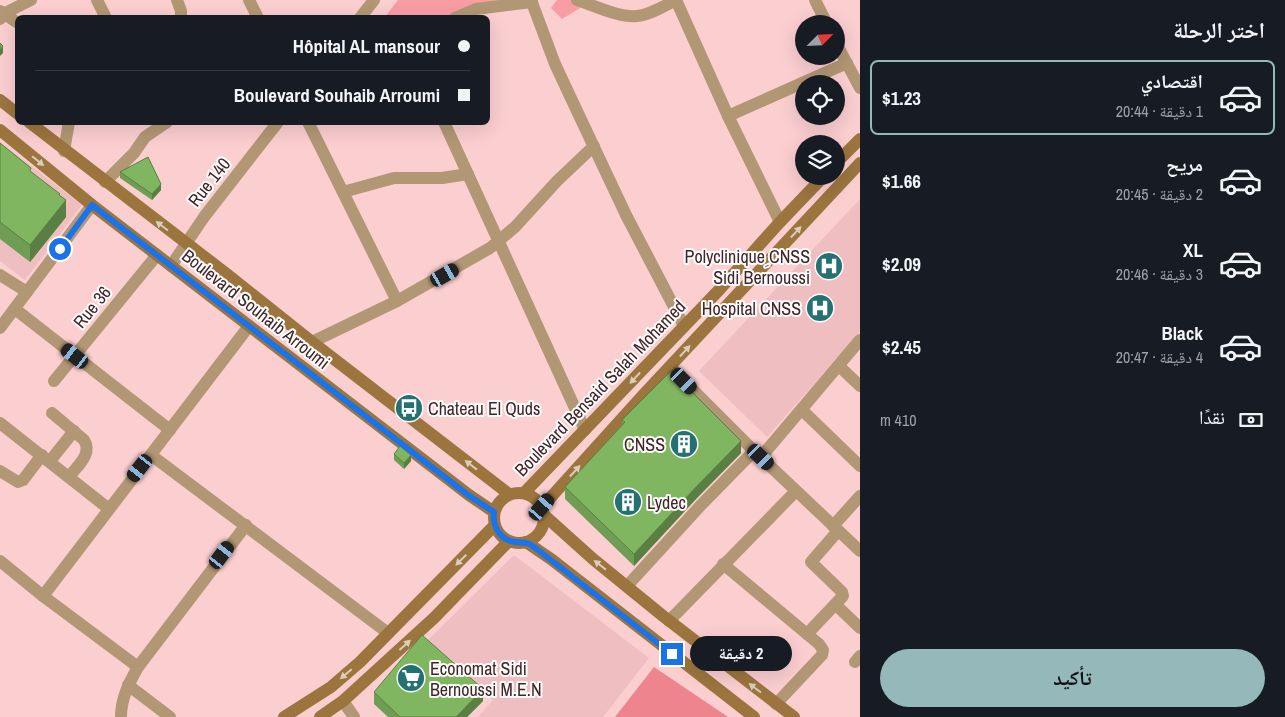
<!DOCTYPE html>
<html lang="ar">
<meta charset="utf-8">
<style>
body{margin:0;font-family:"Archivo Narrow","Noto Naskh Arabic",sans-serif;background:#20242c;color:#f1f3f6;direction:rtl;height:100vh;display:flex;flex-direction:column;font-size:19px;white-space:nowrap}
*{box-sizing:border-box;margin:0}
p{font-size:16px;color:#9ea1a6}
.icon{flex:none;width:28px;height:28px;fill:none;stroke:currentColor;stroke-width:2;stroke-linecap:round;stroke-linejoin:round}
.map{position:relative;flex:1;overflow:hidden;direction:ltr}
.side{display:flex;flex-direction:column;background:#171b24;width:425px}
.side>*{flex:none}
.guide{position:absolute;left:15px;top:15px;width:475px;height:110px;border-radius:8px;box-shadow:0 5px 20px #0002;direction:rtl;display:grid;align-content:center;height:110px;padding:0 20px;background:#171b24}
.needle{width:32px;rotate:66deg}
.buttons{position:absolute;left:795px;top:15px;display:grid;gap:10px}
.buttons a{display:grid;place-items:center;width:50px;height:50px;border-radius:50%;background:#171b24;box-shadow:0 5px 20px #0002;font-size:25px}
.end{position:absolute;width:22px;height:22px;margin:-11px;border:6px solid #1a73e8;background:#fff;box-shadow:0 0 0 2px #fff}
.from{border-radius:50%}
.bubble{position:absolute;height:35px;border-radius:18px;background:#171b24;box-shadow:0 5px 20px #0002;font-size:16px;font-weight:800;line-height:35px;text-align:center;direction:rtl}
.car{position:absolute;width:15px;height:30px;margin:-15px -8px;border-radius:6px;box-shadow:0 0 4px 1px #0007;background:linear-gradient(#222 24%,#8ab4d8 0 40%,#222 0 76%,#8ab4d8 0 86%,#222 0)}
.guide b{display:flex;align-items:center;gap:18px;height:48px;font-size:19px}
.guide b+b{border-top:1px solid #363941}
.guide i{width:12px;height:12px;background:#f1f3f6}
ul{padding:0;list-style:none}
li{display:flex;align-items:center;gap:15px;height:75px;margin:0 10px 8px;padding:0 10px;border:2px solid transparent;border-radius:8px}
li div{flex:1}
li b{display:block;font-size:19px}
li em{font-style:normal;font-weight:800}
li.selected{border-color:#95b8ba}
li>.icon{width:45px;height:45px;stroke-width:1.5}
h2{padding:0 20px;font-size:22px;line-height:60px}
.pay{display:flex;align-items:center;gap:12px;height:55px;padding:0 20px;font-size:19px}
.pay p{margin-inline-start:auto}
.primary-button{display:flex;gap:10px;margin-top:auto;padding:10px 20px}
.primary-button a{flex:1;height:58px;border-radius:30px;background:#95b8ba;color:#111;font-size:20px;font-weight:800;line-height:58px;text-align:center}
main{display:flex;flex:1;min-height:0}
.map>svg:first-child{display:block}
</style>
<main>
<section class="side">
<h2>اختر الرحلة</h2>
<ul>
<li class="selected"><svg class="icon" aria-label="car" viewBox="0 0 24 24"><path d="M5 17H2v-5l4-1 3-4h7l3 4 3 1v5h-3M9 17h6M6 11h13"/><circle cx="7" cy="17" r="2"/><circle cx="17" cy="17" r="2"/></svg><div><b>اقتصادي</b><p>1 دقيقة · 20:44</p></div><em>$1.23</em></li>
<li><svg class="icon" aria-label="car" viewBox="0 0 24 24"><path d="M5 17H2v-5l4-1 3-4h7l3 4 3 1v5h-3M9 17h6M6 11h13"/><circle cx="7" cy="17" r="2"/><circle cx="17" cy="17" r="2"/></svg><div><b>مريح</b><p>2 دقيقة · 20:45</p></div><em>$1.66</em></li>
<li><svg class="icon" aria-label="car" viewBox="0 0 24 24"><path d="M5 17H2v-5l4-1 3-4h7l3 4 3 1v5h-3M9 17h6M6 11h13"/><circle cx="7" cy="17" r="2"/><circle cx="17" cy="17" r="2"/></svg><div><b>XL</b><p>3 دقيقة · 20:46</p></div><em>$2.09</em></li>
<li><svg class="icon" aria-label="car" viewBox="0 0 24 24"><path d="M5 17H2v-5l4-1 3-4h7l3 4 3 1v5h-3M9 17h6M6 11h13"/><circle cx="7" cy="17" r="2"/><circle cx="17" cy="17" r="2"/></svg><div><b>Black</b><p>4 دقيقة · 20:47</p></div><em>$2.45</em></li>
</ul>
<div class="pay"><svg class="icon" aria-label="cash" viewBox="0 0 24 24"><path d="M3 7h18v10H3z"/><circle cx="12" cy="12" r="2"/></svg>نقدًا<p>410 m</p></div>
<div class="primary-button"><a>تأكيد</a></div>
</section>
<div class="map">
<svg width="860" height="717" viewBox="0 0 860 717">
<rect width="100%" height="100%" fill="#fbced0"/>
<g fill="#efbec0">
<polygon points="0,142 82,205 25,280 0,261"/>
<polygon points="860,199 860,332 767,437 699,371"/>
<polygon points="514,555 649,658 603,717 478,717 493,700 427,641"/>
</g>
<g fill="#f99da5">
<polygon points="398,0 515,0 474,5 448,17 384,18"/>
<polygon points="557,0 593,0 562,19 551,8"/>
</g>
<polygon fill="#ed848e" points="654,667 728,717 615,717"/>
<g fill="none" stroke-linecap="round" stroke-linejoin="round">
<g stroke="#b29774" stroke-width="12">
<polyline points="97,0 106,18"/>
<polyline points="177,0 181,11 181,18"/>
<polyline points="249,0 258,18"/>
<polyline points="531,0 555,64 569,94 626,215 684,326"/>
<path d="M577,0C593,5 620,18 637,16C650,15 664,6 676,0"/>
<polyline points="676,0 728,116 780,222"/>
<polyline points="815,0 827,24"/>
<polyline points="0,11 18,23"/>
<polyline points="360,18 374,0"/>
<polyline points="455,18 476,9 532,2"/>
<polyline points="0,19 3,14 31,0"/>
<polyline points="836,43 860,88"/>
<polyline points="728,116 847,63"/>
<polyline points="308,122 397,301"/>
<polyline points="444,122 585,430"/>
<polyline points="64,151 69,122"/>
<polyline points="105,182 134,153 145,137 167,122"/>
<polyline points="343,192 394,178 442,178 468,174"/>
<polyline points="171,266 204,217 278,122"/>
<polyline points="0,275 27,292"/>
<polyline points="15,309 170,430"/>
<polyline points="0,328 92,205"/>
<polyline points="312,342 397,301 490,248 515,227 557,181 594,146"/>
<polyline points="839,366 860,386"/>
<polyline points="670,367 754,451 860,551"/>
<polyline points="54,381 157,255"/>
<polyline points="802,410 860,466"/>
<path d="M52,413L84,440C93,454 77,466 69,477"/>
<polyline points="0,423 109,509"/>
<polyline points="151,455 388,633"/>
<polyline points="761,457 860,340"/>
<polyline points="50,461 74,431"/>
<polyline points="0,471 18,482 23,480 42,455"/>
<polyline points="833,526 860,496"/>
<polyline points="0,561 43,596 138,667"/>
<polyline points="723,564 819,644 823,650 822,655 776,704"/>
<polyline points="627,586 702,504 754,451"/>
<polyline points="43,596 249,326"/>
<polyline points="836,605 860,628"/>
<polyline points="669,621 796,491"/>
<polyline points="807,634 843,596 842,592 811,562 838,531"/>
<polyline points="855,662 860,656"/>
<polyline points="128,685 170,717"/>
<polyline points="343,701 354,717"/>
<path d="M121,717C121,698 129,683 138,667L246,525"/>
</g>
<g stroke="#9c753e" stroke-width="12">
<polyline points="0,100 18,114"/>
<polyline points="29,122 228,275 312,342 509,494"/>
<polyline points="0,130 92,205 469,495 494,512"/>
<polyline points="836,163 860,139"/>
<circle cx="519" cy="518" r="25"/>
<polyline points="524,493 720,289 780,222 824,176"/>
<polyline points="542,507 645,393 860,163"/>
<polyline points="544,515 593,559 663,616 794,717"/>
<polyline points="526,542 551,559 754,717"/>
<polyline points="284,717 331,687 360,662 495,525"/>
<polyline points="320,717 343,701 434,618 509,541"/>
</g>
</g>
<g fill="#6f9d53">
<polygon points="0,143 31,172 60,196 66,217 30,262 0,239"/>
<polygon points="120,172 161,190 152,200 120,178"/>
<polygon points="622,420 741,453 696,499 634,566 565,499 565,487 622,425"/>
<polygon points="394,454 411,461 404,469 394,460"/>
<polygon points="374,692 483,701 467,717 388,717 374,704"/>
</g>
<g fill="#5a7f43">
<polygon points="3,46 3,53 0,56 0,50"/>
<polygon points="161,184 161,190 152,200 152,194"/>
<polygon points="60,194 60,206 66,200 66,217 30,262 30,245"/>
<polygon points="741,441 741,453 696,499 634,566 634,554 696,487"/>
<polygon points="411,455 411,461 404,469 404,463"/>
<polygon points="483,689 483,701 467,717 456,717"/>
</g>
<g fill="#81b660" stroke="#5a7f43">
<polygon points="0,43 3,46 0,50"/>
<polygon points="0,143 31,168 30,171 60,194 59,195 66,200 30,245 0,222"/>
<polygon points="148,157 161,184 152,194 120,172"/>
<polygon points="671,371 741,441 696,487 634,554 565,487 625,422 622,420"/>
<polygon points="400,446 411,455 404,463 394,454"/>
<polygon points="422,635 483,689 456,717 400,717 374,692"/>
</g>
<defs><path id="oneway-solid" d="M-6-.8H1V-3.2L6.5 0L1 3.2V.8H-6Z" transform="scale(1.25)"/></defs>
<g fill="#dacdba">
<use href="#oneway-solid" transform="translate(38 161) rotate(39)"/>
<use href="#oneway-solid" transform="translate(162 226) rotate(-143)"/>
<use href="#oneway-solid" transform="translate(796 232) rotate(-47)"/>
<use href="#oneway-solid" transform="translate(685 351) rotate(-47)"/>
<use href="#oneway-solid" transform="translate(635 378) rotate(133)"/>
<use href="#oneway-solid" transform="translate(471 465) rotate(-142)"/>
<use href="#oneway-solid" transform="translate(575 471) rotate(-47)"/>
<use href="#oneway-solid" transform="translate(461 560) rotate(135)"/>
<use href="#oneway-solid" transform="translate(600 565) rotate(-142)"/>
<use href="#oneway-solid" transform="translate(405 645) rotate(-42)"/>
<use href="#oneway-solid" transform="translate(346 674) rotate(140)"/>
<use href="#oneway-solid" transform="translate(755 688) rotate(-143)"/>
</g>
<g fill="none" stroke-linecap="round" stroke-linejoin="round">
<path stroke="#1a73e8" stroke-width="6" d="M60,249L92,205L468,495L494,512C492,526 500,540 515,542C519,543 524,542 527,543C531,544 535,548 538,550L672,654"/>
</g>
<defs>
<symbol id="hospital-disc" viewBox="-11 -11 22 22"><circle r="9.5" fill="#257070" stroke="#fcfcfc"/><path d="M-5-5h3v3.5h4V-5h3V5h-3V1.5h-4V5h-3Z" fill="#fff"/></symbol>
<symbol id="bus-disc" viewBox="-11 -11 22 22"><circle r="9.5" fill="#257070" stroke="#fcfcfc"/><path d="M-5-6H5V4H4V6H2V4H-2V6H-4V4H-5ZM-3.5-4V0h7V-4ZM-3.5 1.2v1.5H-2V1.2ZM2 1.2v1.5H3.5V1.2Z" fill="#fff"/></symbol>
<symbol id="building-disc" viewBox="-11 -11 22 22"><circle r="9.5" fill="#257070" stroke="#fcfcfc"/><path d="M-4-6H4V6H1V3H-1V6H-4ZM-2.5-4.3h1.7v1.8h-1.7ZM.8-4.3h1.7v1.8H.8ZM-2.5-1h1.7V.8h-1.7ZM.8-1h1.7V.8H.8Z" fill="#fff"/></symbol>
<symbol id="supermarket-disc" viewBox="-11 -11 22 22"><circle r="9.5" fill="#257070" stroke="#fcfcfc"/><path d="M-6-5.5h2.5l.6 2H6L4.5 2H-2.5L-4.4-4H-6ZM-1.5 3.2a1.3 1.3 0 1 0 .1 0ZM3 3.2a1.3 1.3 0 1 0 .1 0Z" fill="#fff"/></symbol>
</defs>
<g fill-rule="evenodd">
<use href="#hospital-disc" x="813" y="250" width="32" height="32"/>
<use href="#hospital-disc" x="804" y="292" width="32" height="32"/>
<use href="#bus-disc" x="393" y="392" width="32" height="32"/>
<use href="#building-disc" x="668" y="428" width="32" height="32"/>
<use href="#building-disc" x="612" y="486" width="32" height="32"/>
<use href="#supermarket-disc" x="395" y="662" width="32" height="32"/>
</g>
<g text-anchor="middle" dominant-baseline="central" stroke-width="4" stroke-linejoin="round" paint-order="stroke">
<g font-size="18" fill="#412527" stroke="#fcfcfc">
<text transform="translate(209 182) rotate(-52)">Rue 140</text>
<text transform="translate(92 307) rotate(-51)">Rue 36</text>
<text transform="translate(256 309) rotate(38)">Boulevard Souhaib Arroumi</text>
<text transform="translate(600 388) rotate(-46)">Boulevard Bensaid Salah Mohamed</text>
</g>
<g font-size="18" fill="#412527" stroke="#fcfcfc" text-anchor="end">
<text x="810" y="256">Polyclinique ِCNSS<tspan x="810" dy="21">Sidi Bernoussi</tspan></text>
<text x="801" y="308">Hospital CNSS</text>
<text x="428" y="408" text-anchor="start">Chateau El Quds</text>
<text x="665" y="444">CNSS</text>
<text x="647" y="502" text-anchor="start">Lydec</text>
<text x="430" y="668" text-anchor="start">Economat Sidi<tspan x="430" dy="21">Bernoussi M.E.N</tspan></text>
</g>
</g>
</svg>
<div class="buttons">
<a><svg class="needle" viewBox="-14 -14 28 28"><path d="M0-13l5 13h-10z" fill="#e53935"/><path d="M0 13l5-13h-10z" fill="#9ea1a6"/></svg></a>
<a><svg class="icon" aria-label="locate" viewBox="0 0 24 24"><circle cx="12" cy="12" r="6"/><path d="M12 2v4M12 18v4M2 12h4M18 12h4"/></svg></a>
<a><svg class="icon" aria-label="layers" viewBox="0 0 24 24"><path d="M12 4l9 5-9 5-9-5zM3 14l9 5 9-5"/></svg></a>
</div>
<i class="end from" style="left:60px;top:249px"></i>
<i class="end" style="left:672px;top:654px"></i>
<div class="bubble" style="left:690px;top:636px;width:102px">2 دقيقة</div>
<i class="car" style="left:445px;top:275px;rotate:60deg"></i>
<i class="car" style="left:75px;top:356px;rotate:308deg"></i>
<i class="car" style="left:684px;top:381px;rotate:135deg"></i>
<i class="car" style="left:761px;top:457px;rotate:134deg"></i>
<i class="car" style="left:140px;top:468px;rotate:218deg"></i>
<i class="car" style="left:542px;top:507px;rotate:41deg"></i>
<i class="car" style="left:222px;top:555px;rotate:37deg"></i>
<div class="guide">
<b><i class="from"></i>Hôpital AL mansour</b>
<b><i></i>Boulevard Souhaib Arroumi</b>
</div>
</div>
</main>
